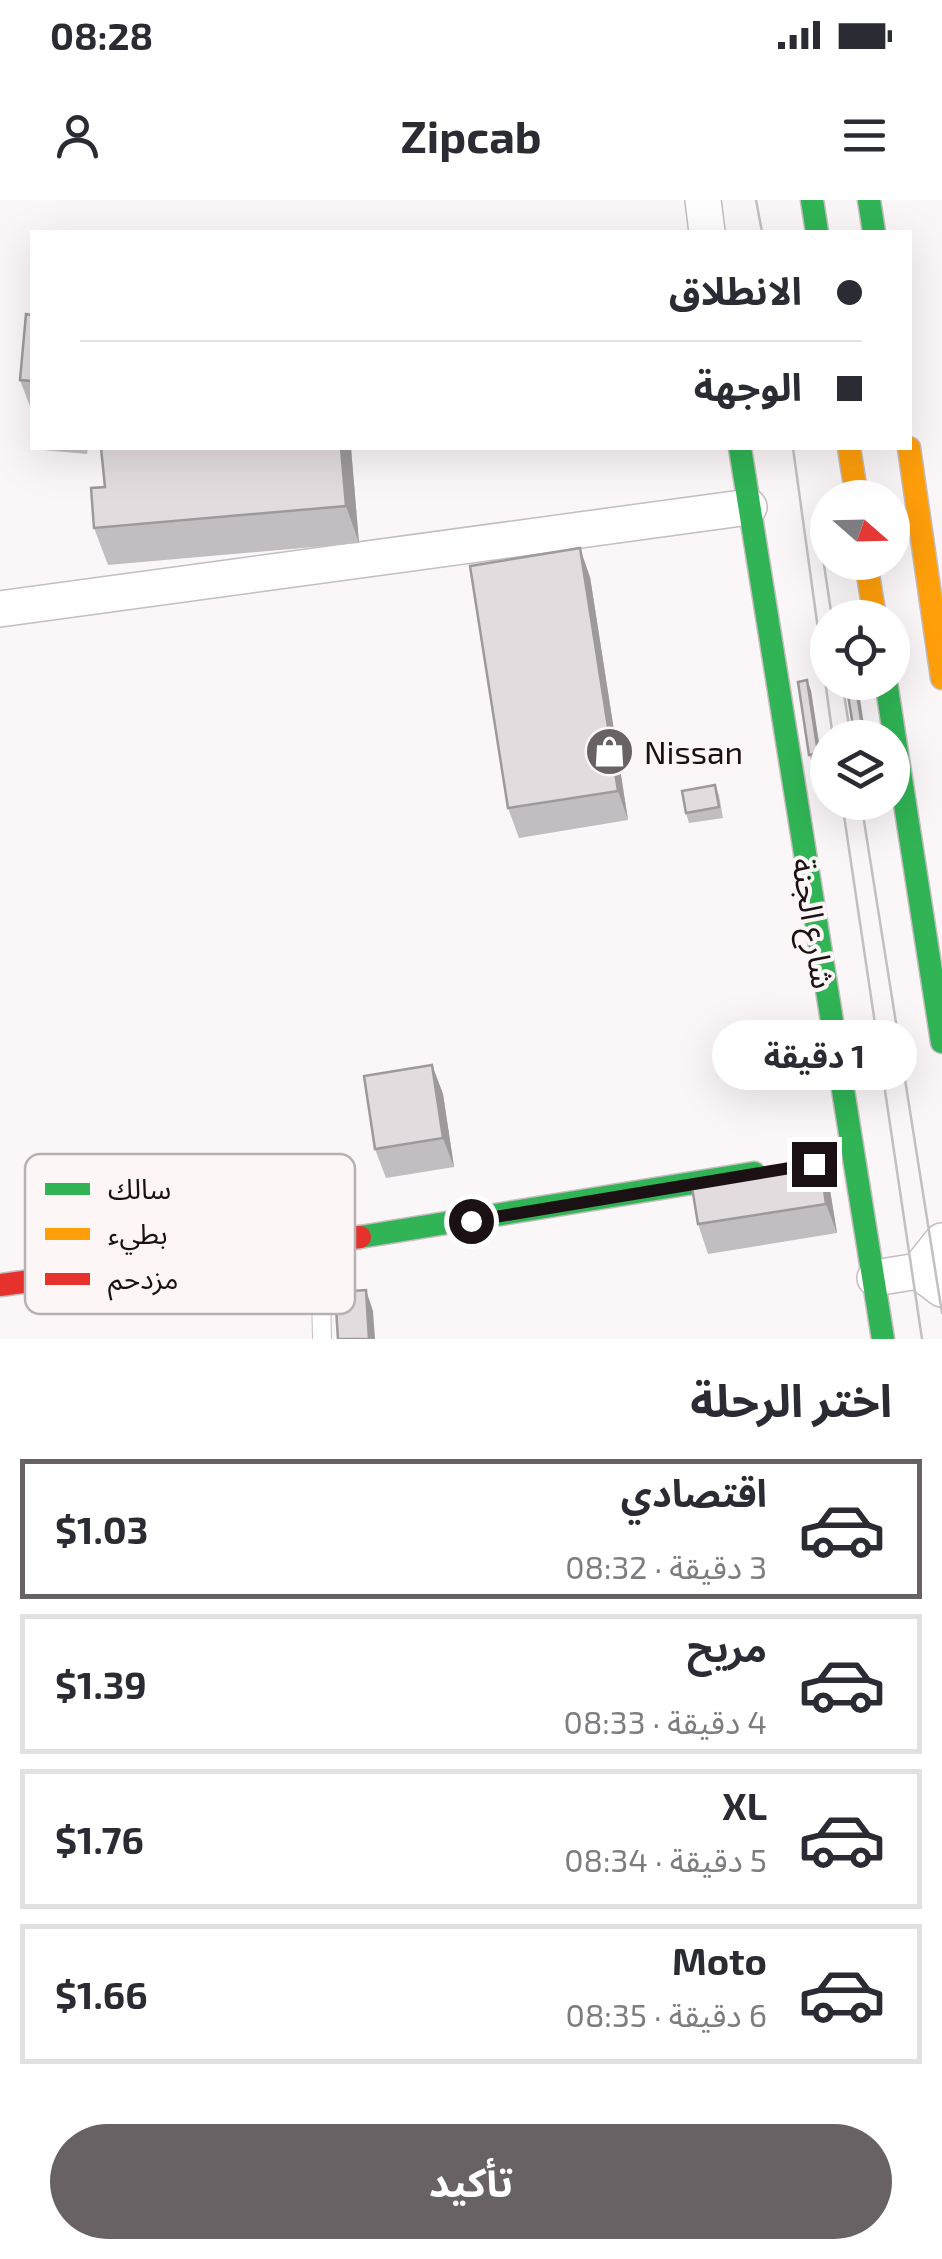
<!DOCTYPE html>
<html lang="ar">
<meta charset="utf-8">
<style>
body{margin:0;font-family:"Exo 2","Noto Sans Arabic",sans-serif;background:#f7f7f7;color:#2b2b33;direction:rtl;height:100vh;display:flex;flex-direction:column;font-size:38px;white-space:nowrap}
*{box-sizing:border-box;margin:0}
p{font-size:32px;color:#7c7c81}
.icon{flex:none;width:55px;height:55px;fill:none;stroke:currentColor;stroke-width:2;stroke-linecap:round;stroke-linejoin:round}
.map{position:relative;height:1139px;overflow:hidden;direction:ltr}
.details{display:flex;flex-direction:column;background:#fff;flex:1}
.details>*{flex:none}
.guide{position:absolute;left:30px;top:30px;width:882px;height:220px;border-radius:0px;box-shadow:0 10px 40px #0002;direction:rtl;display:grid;align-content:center;height:220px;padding:0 50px;background:#fff}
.needle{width:65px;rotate:110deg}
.tools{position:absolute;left:810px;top:280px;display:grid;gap:20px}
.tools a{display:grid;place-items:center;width:100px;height:100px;border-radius:50%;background:#fff;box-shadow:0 10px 40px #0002;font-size:50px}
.end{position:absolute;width:45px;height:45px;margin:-22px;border:12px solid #1b1114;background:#fff;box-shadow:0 0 0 5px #fff}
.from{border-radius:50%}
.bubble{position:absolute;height:70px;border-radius:35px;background:#fff;box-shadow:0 10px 40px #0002;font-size:32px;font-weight:700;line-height:70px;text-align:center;direction:rtl}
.guide b{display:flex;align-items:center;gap:35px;height:95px;font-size:38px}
.guide b+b{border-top:2px solid #e1e1e2}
.guide i{width:25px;height:25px;background:#2b2b33}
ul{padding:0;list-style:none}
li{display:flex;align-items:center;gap:30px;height:140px;margin:0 20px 15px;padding:0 30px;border:5px solid #e1e1e2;border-radius:0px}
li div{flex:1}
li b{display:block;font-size:38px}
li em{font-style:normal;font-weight:700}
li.current{border-color:#696264}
li>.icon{width:90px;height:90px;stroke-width:1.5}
h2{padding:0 50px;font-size:45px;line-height:120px}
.action{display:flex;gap:20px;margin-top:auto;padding:20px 50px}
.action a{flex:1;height:115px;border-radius:60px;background:#696264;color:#fff;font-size:40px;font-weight:700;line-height:115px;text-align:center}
.status{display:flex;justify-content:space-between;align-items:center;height:70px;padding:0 50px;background:#fff;direction:ltr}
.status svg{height:28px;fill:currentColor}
header{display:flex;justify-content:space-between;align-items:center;height:130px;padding:0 50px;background:#fff;font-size:45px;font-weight:700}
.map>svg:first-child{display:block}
</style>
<div class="status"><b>08:28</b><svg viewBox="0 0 49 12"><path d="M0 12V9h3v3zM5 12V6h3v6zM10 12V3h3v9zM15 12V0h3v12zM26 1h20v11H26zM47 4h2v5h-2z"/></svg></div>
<header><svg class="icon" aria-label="menu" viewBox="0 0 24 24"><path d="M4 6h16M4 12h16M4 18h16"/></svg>Zipcab<svg class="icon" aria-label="person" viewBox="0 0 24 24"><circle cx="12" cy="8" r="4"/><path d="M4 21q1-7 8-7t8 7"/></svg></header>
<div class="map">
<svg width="942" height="1139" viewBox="0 0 942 1139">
<rect width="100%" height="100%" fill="#fbf7f8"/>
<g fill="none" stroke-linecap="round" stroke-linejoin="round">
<defs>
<polyline id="lane" points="320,1043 322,1139"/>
<g id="street">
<polyline points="703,0 707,32"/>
<polyline points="0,409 749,307"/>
<polyline points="918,1071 942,1089"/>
<polyline points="875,1078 918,1071 942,1041"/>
</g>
<g id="fast">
<polyline points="812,0 817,32"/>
<polyline points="869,0 874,32"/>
<polyline points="740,248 883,1139"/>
<polyline points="886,482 942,842"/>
<polyline points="360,1037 754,973"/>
</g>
<g id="slow">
<polyline points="849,248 857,298"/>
<polyline points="909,248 942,478"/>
<polyline points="866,362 875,418"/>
</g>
<polyline id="jam" points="0,1085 360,1037"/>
</defs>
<use href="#lane" stroke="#c5bdbf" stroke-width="20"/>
<use href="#street" stroke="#c5bdbf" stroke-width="38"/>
<use href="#fast" stroke="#c5bdbf" stroke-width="25"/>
<use href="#slow" stroke="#c5bdbf" stroke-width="25"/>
<use href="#jam" stroke="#c5bdbf" stroke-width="25"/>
<use href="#lane" stroke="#fefefe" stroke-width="18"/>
<use href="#street" stroke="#fefefe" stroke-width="35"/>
<use href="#fast" stroke="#30b455" stroke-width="22"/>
<use href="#slow" stroke="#ff9f0a" stroke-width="22"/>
<use href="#jam" stroke="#e5322d" stroke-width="22"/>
<g stroke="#c2c0c1" stroke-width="2.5">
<polyline points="756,0 762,32"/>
<polyline points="793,248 833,538"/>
<polyline points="823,358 832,418"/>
<polyline points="842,482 851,538"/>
<polyline points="842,602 922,1139"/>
<polyline points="861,602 942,1113"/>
</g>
</g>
<g fill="#c2bdc0">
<polygon points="32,115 32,209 31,209 20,180"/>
<polygon points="42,248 88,248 87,254 43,250"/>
<polygon points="101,248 351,248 359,343 108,365 94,328 105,287"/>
<polygon points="590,377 628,620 519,638 508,608"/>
<polygon points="807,480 811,491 822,563 813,565 809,555"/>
<polygon points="715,585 719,595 723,618 689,623 686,613"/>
<polygon points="432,865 443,894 454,967 386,978 375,949"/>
<polygon points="830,990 837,1033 708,1054 698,1024"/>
</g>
<g fill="#9e9a9c">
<polygon points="341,248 351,248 359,343 346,306"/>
<polygon points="580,348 590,377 628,620 618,591"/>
<polygon points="807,480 811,491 822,563 818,553"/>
<polygon points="855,482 859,492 866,538 864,538"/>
<polygon points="432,865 443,894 454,967 443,938"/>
<polygon points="820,960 830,990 837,1033 826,1004"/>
<polygon points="366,1090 373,1111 375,1139 369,1139"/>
</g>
<g fill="#e2dcdf" stroke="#9e9a9c" stroke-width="2.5">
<polygon points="26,114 32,115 32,181 20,180"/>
<polygon points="101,248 341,248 346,306 94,328 91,288 105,287"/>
<polygon points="580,348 618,591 508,608 470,366"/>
<polygon points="807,480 818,553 809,555 798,482"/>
<polygon points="855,482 864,538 855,538 846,483"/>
<polygon points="715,585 719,607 686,613 682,591"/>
<polygon points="432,865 443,938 375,949 364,876"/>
<polygon points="820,960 826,1004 698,1024 691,981"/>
<polygon points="366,1090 369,1139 338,1139 335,1092"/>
</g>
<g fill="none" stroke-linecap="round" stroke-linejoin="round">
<polyline stroke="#1b1114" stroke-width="12" points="471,1021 814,964"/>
</g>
<defs>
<symbol id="shop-disc" viewBox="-11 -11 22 22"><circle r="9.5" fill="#696264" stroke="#fcf6f7"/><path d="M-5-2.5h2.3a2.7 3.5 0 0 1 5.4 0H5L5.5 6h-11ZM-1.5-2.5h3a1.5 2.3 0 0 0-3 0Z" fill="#fff"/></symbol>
</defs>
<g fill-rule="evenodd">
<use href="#shop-disc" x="582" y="524" width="55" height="55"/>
</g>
<g text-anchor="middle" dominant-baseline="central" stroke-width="8" stroke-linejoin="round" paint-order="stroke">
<g font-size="32" fill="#1b1114" stroke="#fcf6f7" text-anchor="start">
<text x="644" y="551">Nissan</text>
</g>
<g font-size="32" fill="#1b1114" stroke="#fcf6f7">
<text transform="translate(815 723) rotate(81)">شارع الجنة</text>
</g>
</g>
<rect x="25" y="954" width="330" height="160" rx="15" fill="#fcf6f7" stroke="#b8b1b3" stroke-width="2.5"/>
<rect x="45" y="983" width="45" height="12" fill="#30b455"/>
<rect x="45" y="1028" width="45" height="12" fill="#ff9f0a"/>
<rect x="45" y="1073" width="45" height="12" fill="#e5322d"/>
<g font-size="28" fill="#1b1114">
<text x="108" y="999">سالك</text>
<text x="108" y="1044">بطيء</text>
<text x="108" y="1089">مزدحم</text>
</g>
</svg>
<div class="tools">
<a><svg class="needle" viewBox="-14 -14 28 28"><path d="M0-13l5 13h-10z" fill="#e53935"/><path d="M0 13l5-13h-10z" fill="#7c7c81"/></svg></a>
<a><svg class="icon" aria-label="locate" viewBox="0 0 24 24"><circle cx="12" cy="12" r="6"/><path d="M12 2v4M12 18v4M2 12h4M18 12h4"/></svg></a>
<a><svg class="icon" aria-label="layers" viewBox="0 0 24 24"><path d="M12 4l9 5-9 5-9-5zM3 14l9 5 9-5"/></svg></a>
</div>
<i class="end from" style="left:471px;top:1021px"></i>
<i class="end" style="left:814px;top:964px"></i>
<div class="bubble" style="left:712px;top:820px;width:205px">1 دقيقة</div>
<div class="guide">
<b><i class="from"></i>الانطلاق</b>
<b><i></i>الوجهة</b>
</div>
</div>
<section class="details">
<h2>اختر الرحلة</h2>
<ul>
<li class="current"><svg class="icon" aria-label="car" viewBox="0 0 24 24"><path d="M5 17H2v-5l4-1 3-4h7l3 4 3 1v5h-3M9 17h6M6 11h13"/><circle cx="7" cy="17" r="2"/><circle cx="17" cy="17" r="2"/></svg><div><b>اقتصادي</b><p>3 دقيقة · 08:32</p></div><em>$1.03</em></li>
<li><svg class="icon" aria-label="car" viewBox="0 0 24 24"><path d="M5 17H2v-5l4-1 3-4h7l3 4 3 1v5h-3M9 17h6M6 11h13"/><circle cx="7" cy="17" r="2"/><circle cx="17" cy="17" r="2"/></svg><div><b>مريح</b><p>4 دقيقة · 08:33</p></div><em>$1.39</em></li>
<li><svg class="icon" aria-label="car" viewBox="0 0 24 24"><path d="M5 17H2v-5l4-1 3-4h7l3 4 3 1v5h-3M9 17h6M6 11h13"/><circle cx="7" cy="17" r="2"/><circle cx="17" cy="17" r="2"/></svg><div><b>XL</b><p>5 دقيقة · 08:34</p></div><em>$1.76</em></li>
<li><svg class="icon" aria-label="car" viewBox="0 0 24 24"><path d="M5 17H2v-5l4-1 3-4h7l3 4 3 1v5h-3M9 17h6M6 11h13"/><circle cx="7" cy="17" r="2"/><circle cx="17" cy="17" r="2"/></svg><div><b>Moto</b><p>6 دقيقة · 08:35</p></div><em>$1.66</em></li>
</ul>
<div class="action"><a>تأكيد</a></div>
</section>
